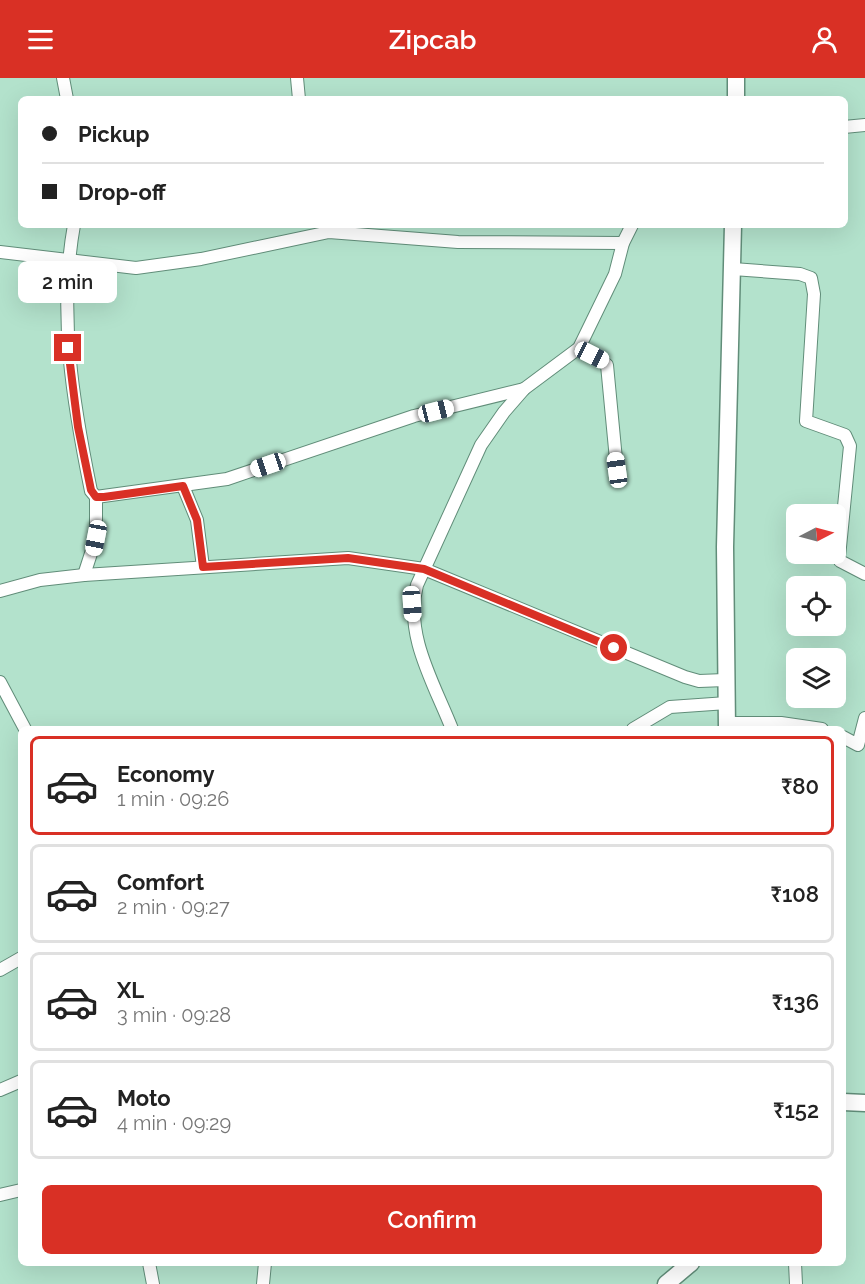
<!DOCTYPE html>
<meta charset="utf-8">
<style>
body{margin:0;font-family:Raleway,sans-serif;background:#f6f6f6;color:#222;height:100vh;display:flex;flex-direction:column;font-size:22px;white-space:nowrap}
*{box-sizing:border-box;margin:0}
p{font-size:20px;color:#767676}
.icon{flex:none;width:33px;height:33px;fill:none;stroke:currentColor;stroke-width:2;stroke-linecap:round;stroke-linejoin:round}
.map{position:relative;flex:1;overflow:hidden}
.drawer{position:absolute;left:18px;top:648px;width:828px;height:540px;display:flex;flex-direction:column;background:#fff;border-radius:9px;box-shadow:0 6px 24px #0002}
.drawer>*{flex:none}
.top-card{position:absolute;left:18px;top:18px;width:830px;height:132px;border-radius:9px;box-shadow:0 6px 24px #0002;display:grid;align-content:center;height:132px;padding:0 24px;background:#fff}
.needle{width:39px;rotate:84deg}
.tools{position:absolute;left:786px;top:426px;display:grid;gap:12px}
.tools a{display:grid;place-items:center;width:60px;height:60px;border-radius:9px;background:#fff;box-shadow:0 6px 24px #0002;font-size:30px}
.end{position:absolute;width:27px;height:27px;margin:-14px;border:8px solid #d93025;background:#fff;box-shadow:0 0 0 3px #fff}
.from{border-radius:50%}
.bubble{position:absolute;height:42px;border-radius:9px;background:#fff;box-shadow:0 6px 24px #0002;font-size:20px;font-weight:600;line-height:42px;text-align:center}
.car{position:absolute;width:18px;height:36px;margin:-18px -9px;border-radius:8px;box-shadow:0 0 4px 2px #0007;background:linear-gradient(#fff 24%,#345 0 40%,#fff 0 76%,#345 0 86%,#fff 0)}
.top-card b{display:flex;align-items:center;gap:21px;height:57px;font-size:22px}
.top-card b+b{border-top:2px solid #e0e0e0}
.top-card i{width:15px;height:15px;background:#222}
ul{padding:10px 0 0;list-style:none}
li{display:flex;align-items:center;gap:18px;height:99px;margin:0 12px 9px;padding:0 12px;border:3px solid #e0e0e0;border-radius:9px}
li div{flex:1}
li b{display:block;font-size:22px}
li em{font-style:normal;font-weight:600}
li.selected{border-color:#d93025}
li>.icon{width:54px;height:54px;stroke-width:1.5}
.cta{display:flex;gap:12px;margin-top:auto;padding:12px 24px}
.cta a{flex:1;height:69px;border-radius:9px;background:#d93025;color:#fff;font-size:24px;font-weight:600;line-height:69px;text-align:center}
header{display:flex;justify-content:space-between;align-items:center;height:78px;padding:0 24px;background:#d93025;color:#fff;font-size:27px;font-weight:600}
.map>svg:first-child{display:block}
</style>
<header><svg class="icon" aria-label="menu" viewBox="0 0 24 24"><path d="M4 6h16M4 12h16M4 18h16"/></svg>Zipcab<svg class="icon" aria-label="person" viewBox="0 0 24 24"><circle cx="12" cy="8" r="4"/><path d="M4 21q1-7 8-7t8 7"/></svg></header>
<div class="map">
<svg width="865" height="1206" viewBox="0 0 865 1206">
<rect width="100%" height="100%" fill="#b3e2cc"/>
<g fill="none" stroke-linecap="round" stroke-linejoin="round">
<defs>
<g id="street">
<polyline points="63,0 67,21"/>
<polyline points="297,0 299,21"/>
<polyline points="844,49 865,47"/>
<path d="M74,147C58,236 73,325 91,413L96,419L227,401L414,338L524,311"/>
<polyline points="0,174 136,190 201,181 329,154 458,164 623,165"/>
<polyline points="733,191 800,196 811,200 814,216 806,343 845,357 850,368 839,479 840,483 865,496"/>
<polyline points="579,270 607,287 617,392"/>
<polyline points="183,408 197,442 203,489"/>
<polyline points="84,497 96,460 96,419"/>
<polyline points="0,513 40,502 84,497 348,480 424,491 685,599 699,603 725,602"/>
<polyline points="0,604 25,651"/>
<polyline points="727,645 781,645 822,651"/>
<path d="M452,651C434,605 404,557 417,507L481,367L504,334L524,311L579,270L615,196L623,165L632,147"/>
<polyline points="633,651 670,629 727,625"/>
<polyline points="843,659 858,667 865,640"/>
<polyline points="0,892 21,880"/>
<polyline points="0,1012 21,1003"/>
<polyline points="0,1117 21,1112"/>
<polyline points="149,1185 153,1206"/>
<polyline points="795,1185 796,1206"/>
<polyline points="263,1206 265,1185"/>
</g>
<g id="secondary">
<polyline points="736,21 736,0"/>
<polyline points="727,651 725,469 733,147"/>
<polyline points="843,1024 865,1025"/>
<polyline points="666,1206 691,1185"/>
</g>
</defs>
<use href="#street" stroke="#618d79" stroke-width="14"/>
<use href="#secondary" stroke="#618d79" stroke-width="19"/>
<use href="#street" stroke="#fff" stroke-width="12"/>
<use href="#secondary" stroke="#fff" stroke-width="16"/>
</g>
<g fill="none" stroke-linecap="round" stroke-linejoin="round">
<polyline stroke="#d93025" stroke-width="8" points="68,270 78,349 91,412 96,419 104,419 183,408 197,442 203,489 348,480 424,491 614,570"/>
</g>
</svg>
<div class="tools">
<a><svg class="needle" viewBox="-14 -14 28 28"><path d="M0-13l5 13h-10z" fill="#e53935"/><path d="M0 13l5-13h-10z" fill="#767676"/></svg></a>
<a><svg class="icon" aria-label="locate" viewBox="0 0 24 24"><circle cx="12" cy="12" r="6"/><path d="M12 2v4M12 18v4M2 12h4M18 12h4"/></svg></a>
<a><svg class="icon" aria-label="layers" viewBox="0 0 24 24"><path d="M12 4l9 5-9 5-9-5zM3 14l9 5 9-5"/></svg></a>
</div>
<i class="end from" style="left:614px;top:570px"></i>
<i class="end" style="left:68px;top:270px"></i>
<div class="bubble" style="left:18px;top:183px;width:99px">2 min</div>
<i class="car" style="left:592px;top:277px;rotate:117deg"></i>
<i class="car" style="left:436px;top:333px;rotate:76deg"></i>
<i class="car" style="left:268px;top:387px;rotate:251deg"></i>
<i class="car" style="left:617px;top:392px;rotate:352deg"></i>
<i class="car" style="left:96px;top:460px;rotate:191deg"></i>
<i class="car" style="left:412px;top:526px;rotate:176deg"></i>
<div class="top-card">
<b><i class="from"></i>Pickup</b>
<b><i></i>Drop-off</b>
</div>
<section class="drawer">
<ul>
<li class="selected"><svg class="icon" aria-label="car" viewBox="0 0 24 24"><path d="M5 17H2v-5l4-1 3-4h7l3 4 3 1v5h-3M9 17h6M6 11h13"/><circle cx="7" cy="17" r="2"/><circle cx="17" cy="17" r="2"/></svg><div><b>Economy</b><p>1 min · 09:26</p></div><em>₹80</em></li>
<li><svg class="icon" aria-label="car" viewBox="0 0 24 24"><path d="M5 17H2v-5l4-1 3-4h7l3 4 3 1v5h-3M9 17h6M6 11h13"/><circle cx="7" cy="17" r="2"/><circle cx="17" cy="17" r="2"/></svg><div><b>Comfort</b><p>2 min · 09:27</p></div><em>₹108</em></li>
<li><svg class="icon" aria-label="car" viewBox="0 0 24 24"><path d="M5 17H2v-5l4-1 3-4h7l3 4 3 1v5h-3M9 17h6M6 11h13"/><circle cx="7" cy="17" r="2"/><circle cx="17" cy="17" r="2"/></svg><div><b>XL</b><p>3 min · 09:28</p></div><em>₹136</em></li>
<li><svg class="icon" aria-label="car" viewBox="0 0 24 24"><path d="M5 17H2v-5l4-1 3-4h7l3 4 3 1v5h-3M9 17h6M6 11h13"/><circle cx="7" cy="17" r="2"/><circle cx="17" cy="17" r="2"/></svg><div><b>Moto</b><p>4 min · 09:29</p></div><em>₹152</em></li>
</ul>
<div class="cta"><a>Confirm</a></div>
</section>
</div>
